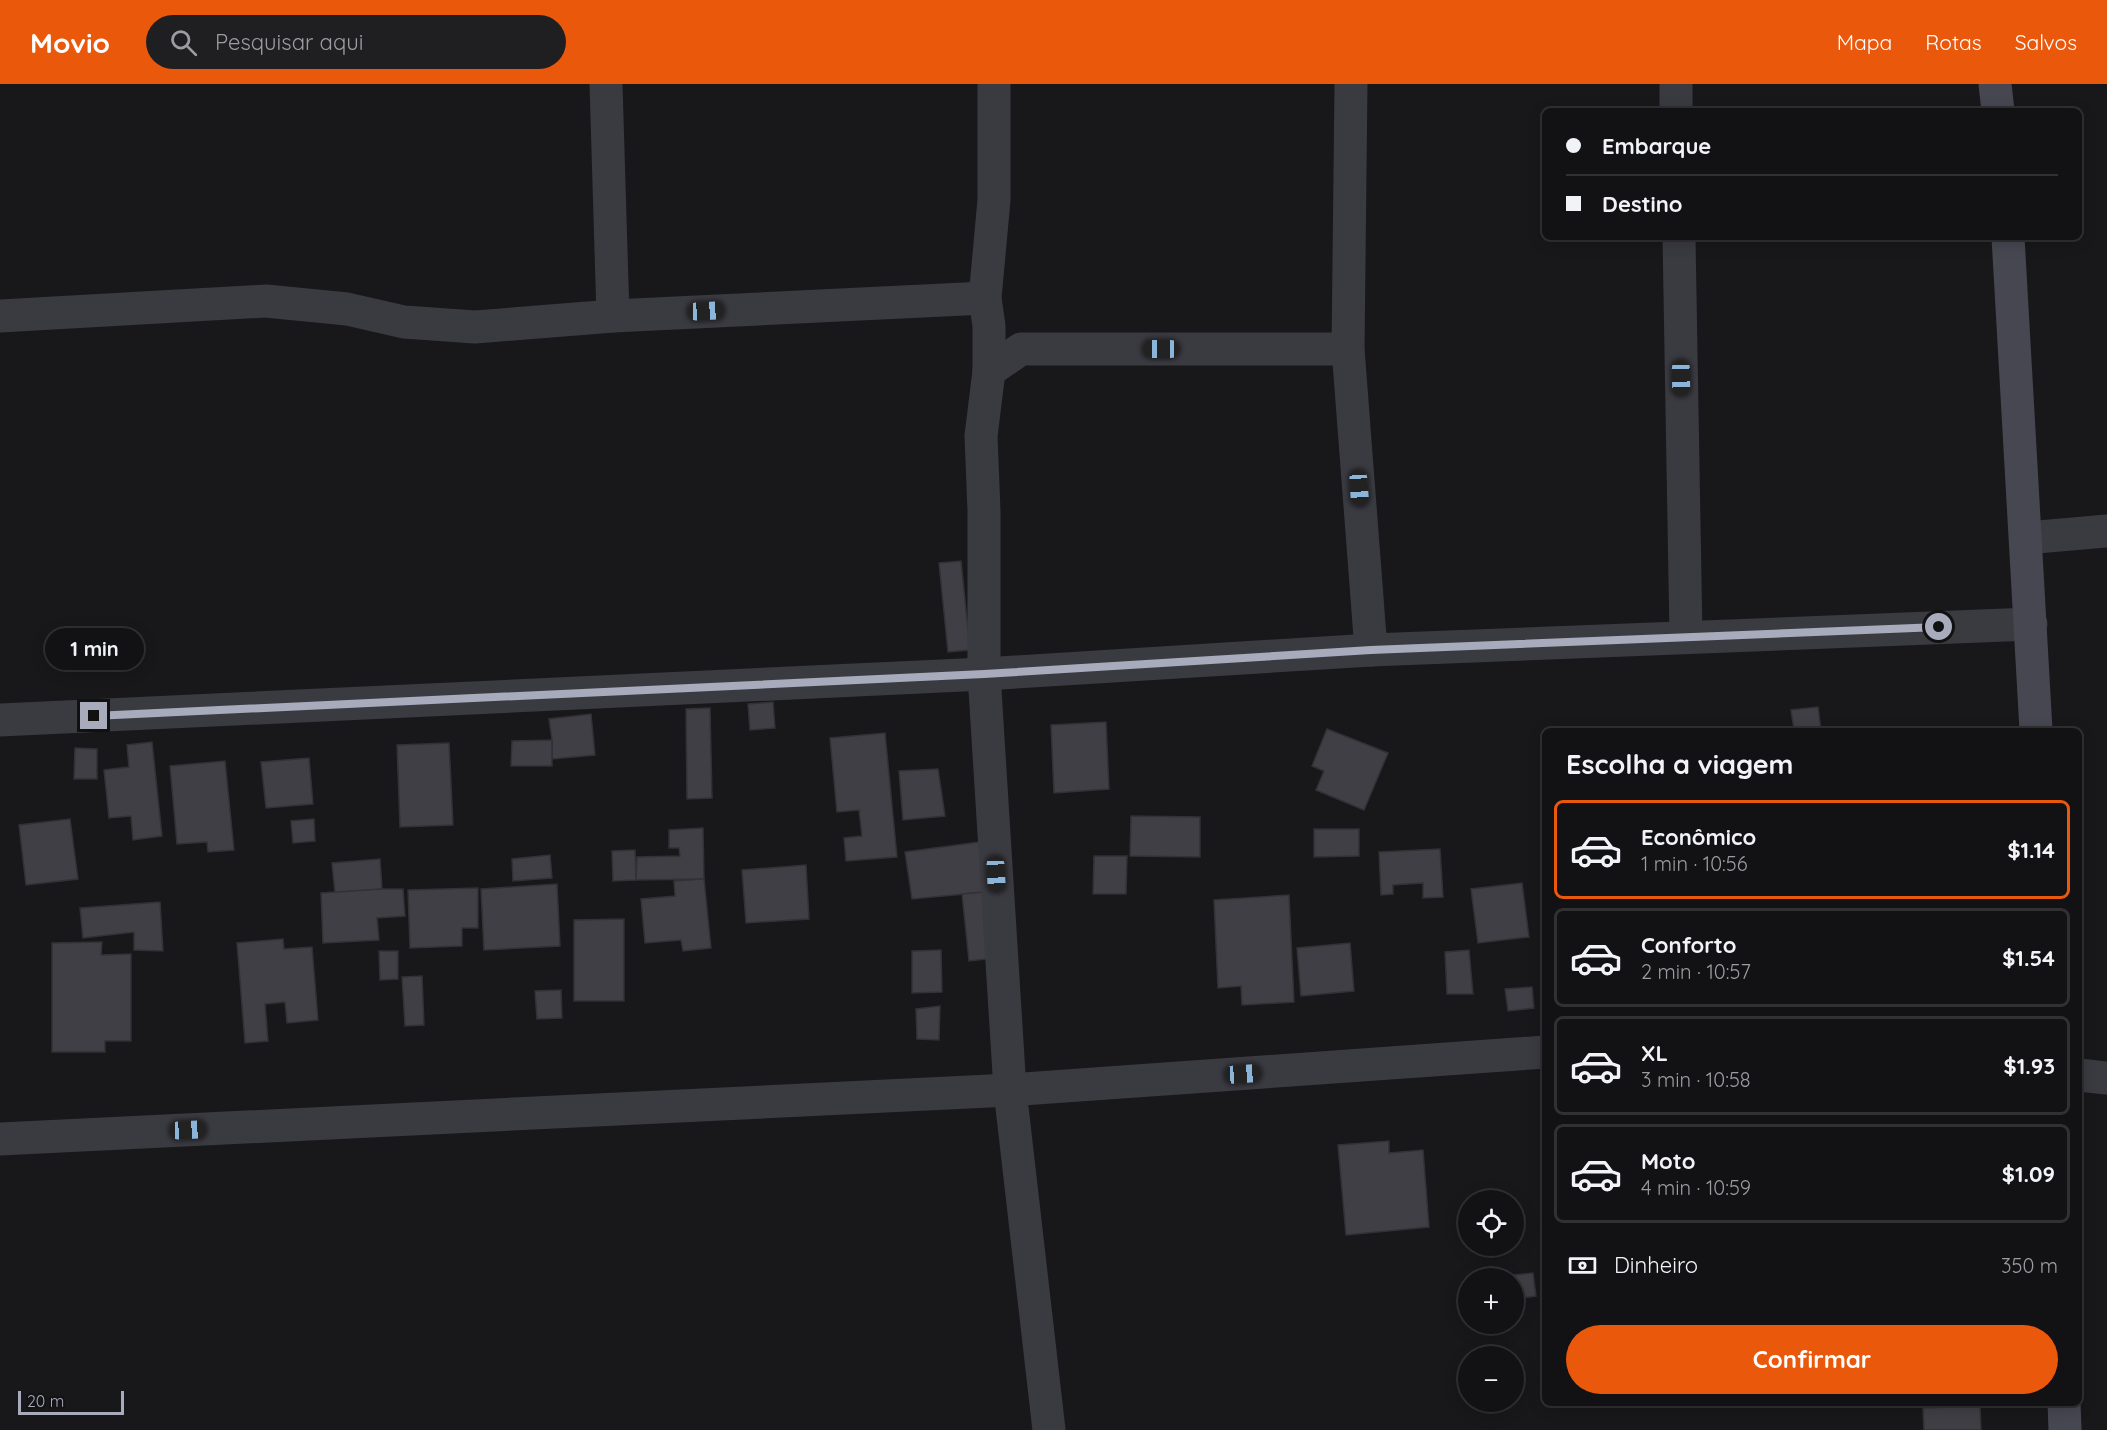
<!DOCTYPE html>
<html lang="pt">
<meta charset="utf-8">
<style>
body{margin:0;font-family:Quicksand,sans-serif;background:#1f1f22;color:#f1f3f6;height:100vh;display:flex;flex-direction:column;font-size:22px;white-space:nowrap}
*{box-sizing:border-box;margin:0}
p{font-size:20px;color:#9c9da0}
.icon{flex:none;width:33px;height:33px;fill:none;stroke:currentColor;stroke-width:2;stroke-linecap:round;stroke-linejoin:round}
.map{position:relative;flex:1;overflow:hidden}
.panel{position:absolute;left:1542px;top:644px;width:540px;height:678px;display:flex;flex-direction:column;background:#121114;border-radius:9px;box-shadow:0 3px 15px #0003,0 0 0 2px #313134}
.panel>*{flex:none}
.hud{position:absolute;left:1542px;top:24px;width:540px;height:132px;border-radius:9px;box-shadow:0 3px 15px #0003,0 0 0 2px #313134;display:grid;align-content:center;height:132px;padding:0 24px;background:#121114}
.buttons{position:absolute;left:1458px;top:1106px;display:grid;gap:12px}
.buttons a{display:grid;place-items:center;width:66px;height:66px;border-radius:50%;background:#121114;box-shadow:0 3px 15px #0003,0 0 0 2px #313134;font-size:30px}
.scale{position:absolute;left:18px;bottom:15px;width:106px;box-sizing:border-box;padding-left:6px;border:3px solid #a8abbb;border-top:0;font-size:16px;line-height:21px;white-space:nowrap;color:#a8abbb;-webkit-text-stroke:4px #131215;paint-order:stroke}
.end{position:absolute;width:27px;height:27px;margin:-14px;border:8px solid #a8abbb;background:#111;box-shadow:0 0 0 3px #111}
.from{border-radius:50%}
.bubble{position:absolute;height:42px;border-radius:21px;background:#121114;box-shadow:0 3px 15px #0003,0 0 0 2px #313134;font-size:20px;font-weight:700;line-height:42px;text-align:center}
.car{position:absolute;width:18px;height:36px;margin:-18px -9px;border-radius:8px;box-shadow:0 0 4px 2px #0007;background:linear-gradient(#222 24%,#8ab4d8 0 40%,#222 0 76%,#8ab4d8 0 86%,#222 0)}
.hud b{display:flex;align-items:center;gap:21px;height:57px;font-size:22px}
.hud b+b{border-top:2px solid #313134}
.hud i{width:15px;height:15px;background:#f1f3f6}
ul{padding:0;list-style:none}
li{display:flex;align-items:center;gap:18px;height:99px;margin:0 12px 9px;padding:0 12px;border:3px solid #313134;border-radius:9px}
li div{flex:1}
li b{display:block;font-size:22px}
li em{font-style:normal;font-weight:700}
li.active{border-color:#ea580c}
li>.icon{width:54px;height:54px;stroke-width:1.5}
h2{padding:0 24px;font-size:27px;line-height:72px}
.pay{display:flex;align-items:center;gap:15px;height:66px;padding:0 24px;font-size:22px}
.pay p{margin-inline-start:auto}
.button{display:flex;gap:12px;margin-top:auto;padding:12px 24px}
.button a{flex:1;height:69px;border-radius:36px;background:#ea580c;color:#fff;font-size:24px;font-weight:700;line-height:69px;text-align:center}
header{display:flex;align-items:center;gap:36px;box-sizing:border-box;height:84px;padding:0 30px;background:#ea580c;color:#fff}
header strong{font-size:28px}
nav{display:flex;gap:33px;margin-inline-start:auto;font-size:21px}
.search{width:420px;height:54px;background:#1f1f22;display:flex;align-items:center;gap:15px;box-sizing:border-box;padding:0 21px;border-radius:33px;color:#9c9da0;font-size:22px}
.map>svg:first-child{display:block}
</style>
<header>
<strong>Movio</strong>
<div class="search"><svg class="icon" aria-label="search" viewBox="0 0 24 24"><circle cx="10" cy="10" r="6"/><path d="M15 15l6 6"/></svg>Pesquisar aqui</div>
<nav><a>Mapa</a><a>Rotas</a><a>Salvos</a></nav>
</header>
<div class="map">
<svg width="2107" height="1346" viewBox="0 0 2107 1346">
<rect width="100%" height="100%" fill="#18171a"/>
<g fill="#3f3f45" stroke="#323136" stroke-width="1.5">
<polygon points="961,477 970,566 948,568 939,479"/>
<polygon points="773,618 775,644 750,646 748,620"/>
<polygon points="1818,623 1821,646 1794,646 1791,626"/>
<polygon points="710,624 712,714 687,715 686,625"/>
<polygon points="591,630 595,671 552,675 552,656 549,635"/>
<polygon points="1106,638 1109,705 1054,709 1051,641"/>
<polygon points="1327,645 1388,669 1364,726 1316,706 1324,687 1312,682"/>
<polygon points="885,649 897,773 846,777 844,754 862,752 859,726 837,728 830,654"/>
<polygon points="552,656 552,682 511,682 512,657"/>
<polygon points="152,658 162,752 133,756 131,732 109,734 104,686 129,683 127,661"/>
<polygon points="449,659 453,741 400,743 397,661"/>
<polygon points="75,664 97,665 97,695 74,695"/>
<polygon points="309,674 313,720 266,724 261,678"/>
<polygon points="225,677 234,766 208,768 207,758 177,760 170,682"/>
<polygon points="938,685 945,732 903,736 899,687"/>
<polygon points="1131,732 1200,733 1200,773 1130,772"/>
<polygon points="70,735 78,795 26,801 19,741"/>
<polygon points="314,735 315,757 293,759 291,737"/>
<polygon points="703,744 704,795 636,796 637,773 680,772 679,764 669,764 669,746"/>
<polygon points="1314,745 1359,745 1359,772 1314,773"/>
<polygon points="994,756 996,807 912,815 905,768"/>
<polygon points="1440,765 1443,813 1423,814 1423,799 1393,801 1393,810 1381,811 1379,768"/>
<polygon points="635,766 636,796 613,797 612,767"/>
<polygon points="550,771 552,794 513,797 512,775"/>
<polygon points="1094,772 1127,772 1126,810 1093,810"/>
<polygon points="380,775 382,805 335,809 332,779"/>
<polygon points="806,781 809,835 746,839 742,786"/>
<polygon points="704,795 711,864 683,867 681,856 645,859 641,815 675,812 674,797"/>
<polygon points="1522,799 1529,853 1478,859 1471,805"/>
<polygon points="557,800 560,862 484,866 481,805"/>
<polygon points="478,804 478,844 462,844 462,862 410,864 408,806"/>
<polygon points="382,805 403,805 405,832 377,834 379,856 323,859 321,809"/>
<polygon points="996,807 1003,873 969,877 962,810"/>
<polygon points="1289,811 1294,918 1242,921 1241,902 1218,904 1214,816"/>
<polygon points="160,818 163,867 134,866 134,848 83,854 80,824"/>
<polygon points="624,835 624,917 574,917 574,836"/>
<polygon points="283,855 284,865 312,863 318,936 287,939 285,918 265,920 268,957 245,959 237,859"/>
<polygon points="102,858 101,871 131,870 131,957 105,957 105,968 52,968 52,859"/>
<polygon points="1350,859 1354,907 1301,912 1297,864"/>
<polygon points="941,866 942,908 912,909 912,867"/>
<polygon points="1469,866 1473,910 1447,910 1445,868"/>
<polygon points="379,867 398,867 398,895 380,896"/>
<polygon points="422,892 424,941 405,942 402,893"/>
<polygon points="1532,903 1534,924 1508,927 1505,905"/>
<polygon points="561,906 562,934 537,935 535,907"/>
<polygon points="940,922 939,956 917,955 916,925"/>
<polygon points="1389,1057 1389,1069 1423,1066 1429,1143 1346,1151 1338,1061"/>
<polygon points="1533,1189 1536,1212 1514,1215 1514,1194 1486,1194"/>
<polygon points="1980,1322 1981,1346 1924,1346 1923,1324"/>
</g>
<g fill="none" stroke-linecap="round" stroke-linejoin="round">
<g stroke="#3a3a41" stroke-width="33">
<polyline points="606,0 613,232"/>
<polyline points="994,0 994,116 985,214 989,242 989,287 981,352 984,427 984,590 1010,1006 1049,1346"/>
<polyline points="1351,0 1348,265 1371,566"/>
<polyline points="1676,0 1676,27"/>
<polyline points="1679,153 1686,553"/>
<polyline points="0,232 266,217 347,225 404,238 475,243 613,232 985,214"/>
<polyline points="989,287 1021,265 1348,265"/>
<polyline points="2026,454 2107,447"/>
<polyline points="0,636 984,590 1371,566 2031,540"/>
<polyline points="2079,991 2107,994"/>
<polyline points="0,1055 1010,1006 1545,968"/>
</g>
<g stroke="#464750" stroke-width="33">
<polyline points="1995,0 1998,27"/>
<polyline points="2008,153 2036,646"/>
<polyline points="2064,1318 2065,1346"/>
</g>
</g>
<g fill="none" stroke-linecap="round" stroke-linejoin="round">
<polyline stroke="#a8abbb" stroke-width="8" points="94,632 984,590 1371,566 1939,543"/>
</g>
</svg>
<div class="buttons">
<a><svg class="icon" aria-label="locate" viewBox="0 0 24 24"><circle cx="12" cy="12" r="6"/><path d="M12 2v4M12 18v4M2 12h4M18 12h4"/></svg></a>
<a>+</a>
<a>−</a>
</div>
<div class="scale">20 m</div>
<i class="end from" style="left:1939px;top:543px"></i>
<i class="end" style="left:94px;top:632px"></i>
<div class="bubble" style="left:45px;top:544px;width:99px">1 min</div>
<i class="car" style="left:706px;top:227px;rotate:87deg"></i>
<i class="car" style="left:1161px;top:265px;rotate:270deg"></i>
<i class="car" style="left:1681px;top:294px;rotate:179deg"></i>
<i class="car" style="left:1359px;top:404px;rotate:176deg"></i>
<i class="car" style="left:996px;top:790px;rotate:177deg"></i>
<i class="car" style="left:1243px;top:990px;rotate:86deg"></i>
<i class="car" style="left:188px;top:1046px;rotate:87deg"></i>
<div class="hud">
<b><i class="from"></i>Embarque</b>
<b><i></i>Destino</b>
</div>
<section class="panel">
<h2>Escolha a viagem</h2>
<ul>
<li class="active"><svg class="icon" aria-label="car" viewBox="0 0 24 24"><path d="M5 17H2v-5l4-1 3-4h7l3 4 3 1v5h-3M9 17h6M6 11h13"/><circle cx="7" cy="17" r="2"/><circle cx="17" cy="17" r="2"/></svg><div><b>Econômico</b><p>1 min · 10:56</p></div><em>$1.14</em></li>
<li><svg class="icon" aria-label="car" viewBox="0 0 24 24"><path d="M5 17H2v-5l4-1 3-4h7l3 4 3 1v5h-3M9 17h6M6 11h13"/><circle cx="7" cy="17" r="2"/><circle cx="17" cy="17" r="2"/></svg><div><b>Conforto</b><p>2 min · 10:57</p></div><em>$1.54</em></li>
<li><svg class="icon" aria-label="car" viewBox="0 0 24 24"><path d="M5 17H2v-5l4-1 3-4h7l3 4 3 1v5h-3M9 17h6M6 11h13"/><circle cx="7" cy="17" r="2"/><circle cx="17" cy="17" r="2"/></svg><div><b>XL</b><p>3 min · 10:58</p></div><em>$1.93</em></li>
<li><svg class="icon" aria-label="car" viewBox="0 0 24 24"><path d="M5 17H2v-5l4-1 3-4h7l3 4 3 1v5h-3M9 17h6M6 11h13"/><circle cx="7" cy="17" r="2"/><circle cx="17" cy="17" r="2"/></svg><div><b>Moto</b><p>4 min · 10:59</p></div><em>$1.09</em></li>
</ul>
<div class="pay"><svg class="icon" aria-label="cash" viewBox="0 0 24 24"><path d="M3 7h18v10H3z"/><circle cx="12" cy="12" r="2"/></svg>Dinheiro<p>350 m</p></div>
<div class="button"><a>Confirmar</a></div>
</section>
</div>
